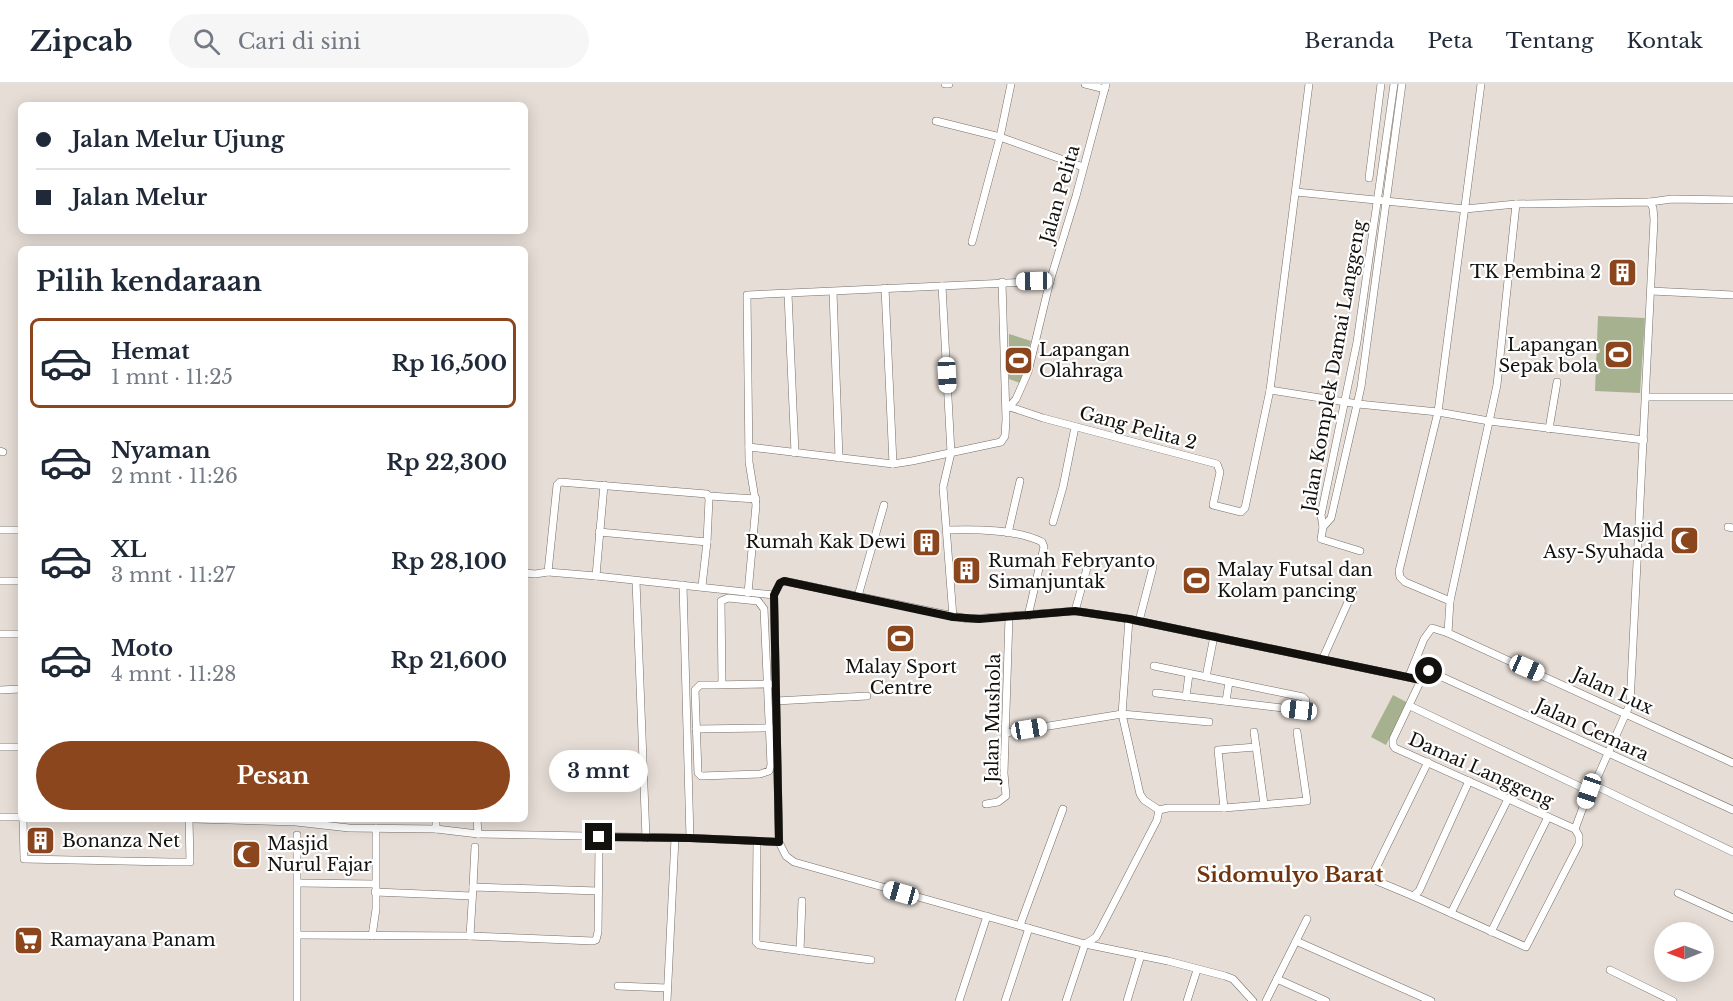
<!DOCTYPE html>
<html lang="id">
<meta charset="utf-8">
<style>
body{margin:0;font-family:"Libre Baskerville",serif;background:#f6f6f7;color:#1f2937;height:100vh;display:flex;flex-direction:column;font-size:22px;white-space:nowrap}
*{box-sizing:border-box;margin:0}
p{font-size:20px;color:#747a83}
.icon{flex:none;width:33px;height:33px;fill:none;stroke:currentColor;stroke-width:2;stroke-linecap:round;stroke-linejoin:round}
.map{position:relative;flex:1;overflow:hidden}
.sheet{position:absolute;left:18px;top:162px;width:510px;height:576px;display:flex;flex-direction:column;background:#fff;border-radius:9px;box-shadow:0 3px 15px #0003}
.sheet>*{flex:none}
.banner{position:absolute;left:18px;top:18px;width:510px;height:132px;border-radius:9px;box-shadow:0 3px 15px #0003;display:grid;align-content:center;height:132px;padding:0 18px;background:#fff}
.needle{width:39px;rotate:269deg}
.controls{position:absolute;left:1654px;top:838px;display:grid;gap:12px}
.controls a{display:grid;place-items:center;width:60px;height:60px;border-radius:50%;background:#fff;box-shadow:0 3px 15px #0003;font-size:30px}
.end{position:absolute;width:27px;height:27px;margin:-14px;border:8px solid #13110e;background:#fff;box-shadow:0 0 0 3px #fff}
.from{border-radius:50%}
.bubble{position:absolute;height:42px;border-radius:21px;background:#fff;box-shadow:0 3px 15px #0003;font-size:20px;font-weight:700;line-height:42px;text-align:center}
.car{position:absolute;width:18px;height:36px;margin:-18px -9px;border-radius:8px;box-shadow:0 0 4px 2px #0007;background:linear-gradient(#fff 24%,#345 0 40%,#fff 0 76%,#345 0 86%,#fff 0)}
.banner b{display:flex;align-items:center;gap:21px;height:57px;font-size:22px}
.banner b+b{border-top:2px solid #e0e1e3}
.banner i{width:15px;height:15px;background:#1f2937}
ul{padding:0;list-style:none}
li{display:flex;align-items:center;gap:18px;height:90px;margin:0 12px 9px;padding:0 6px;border:3px solid transparent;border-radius:9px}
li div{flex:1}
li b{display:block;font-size:22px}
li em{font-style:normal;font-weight:700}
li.current{border-color:#8c461e}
li>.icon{width:54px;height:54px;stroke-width:1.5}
h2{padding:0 18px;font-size:27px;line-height:72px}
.action{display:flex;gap:12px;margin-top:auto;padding:12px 18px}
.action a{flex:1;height:69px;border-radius:36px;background:#8c461e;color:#fff;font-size:24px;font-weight:700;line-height:69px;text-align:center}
header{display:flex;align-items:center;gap:36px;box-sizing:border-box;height:84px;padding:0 30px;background:#fff;border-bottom:2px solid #e0e1e3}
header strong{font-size:28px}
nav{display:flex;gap:33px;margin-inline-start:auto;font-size:21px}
.search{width:420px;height:54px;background:#f6f6f7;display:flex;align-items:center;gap:15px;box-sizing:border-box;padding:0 21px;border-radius:33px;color:#747a83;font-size:22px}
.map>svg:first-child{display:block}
</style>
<header>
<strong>Zipcab</strong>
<div class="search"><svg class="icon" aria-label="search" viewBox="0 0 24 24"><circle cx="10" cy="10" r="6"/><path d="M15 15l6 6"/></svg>Cari di sini</div>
<nav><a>Beranda</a><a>Peta</a><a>Tentang</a><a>Kontak</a></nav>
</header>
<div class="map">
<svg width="1733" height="917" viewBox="0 0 1733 917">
<rect width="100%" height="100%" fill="#e6ddd6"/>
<g fill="#a6b28f">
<polygon points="1598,232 1645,234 1640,309 1595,307"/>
<polygon points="1009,250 1031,257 1020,299 1009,295"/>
<polygon points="1393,611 1408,619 1386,661 1371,653"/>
</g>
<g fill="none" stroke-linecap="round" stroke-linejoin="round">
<defs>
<g id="street">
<polyline points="945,0 949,0"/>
<polyline points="1085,0 1105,5"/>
<polyline points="936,37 1000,53 1083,83"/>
<polyline points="1369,94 1381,0"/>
<polyline points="1296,108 1465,125 1516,120 1650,118 1653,124 1654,136 1630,620 1594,701 1589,707"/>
<polyline points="1650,118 1672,115 1733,116"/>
<polyline points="972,158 1000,53 1011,0"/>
<polyline points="942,202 951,369 943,403 953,533"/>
<polyline points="885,204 893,380"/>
<polyline points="1651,207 1733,211"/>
<polyline points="833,208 839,374"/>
<polyline points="788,210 795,369"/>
<polyline points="1270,306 1358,320 1438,328 1489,337 1644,356"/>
<polyline points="1646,313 1733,313"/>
<polyline points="1010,323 1043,334 1217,380 1220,388 1213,421 1241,428 1245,424 1270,306 1309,0"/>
<polyline points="1008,324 1016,315 1028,288 1050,197 1076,112 1106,0"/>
<polyline points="1549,345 1557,298"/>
<polyline points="749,363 893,380 912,377 1001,358 1005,352 1006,335 1002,198"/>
<polyline points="0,367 3,368"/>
<polyline points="709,412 756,415"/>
<polyline points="1053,438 1063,403 1075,343"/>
<polyline points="1323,443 1331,434 1361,303 1402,0"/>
<polyline points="1728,443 1733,444"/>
<polyline points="0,446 21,446"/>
<path d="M947,446C976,445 1016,445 1042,458L1044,463L1028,532"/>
<polyline points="599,448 707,458 702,502"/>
<polyline points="1008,449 1020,397"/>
<polyline points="707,458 709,415 707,410 560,398 557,401 548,488 596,492 774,511"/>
<polyline points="1360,467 1321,455 1323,443 1321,431 1357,258 1394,0"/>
<polyline points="525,489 535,490 548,488"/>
<polyline points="596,492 604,401"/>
<polyline points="0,497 21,497"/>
<polyline points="636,497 646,754"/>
<polyline points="683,501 690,754"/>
<polyline points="748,509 756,421 749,378 747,211 1050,197"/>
<polyline points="858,512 884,421"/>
<polyline points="1450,517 1405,498 1400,493 1399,487 1438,328 1481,0"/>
<polyline points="1075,527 1089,477"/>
<polyline points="1139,537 1153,483"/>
<polyline points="1448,549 1733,679"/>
<polyline points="0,550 21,550"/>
<polyline points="1323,574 1353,507"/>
<polyline points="1154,582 1303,613 1306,616 1304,626 1299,626 1156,609"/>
<polyline points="1409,592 1424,555 1432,544 1448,549 1450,517 1497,301 1516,120"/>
<polyline points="1206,593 1214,552"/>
<path d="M722,601L721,517L728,514L758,517L764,525L771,681L769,687L760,690L701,692L698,689L695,606L700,601C725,601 751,600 776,600"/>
<polyline points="0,606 21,605"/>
<polyline points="1186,613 1189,590"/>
<polyline points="776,617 867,612"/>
<polyline points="1226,617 1229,598"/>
<polyline points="1410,622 1589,707 1575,745 1395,664 1393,661 1393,655 1421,596"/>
<polyline points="696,645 770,644"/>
<polyline points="1254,648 1264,720"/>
<polyline points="1006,649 1122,630 1209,638"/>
<polyline points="0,663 21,663"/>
<polyline points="1469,697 1419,807 1413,812 1526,863 1579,760 1579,752 1575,745"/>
<polyline points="1594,701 1733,768"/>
<polyline points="986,720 998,718 1006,712 1004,689 1009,533"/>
<polyline points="1224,724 1218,666 1256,663"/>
<polyline points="1159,726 1168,724 1224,724 1307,717 1297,648"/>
<polyline points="0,733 21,733"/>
<polyline points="23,735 24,775 171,778 190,778 189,735"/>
<polyline points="194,735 296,738 349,744 436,745 478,750 690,754 779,758"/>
<polyline points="436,735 436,745"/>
<polyline points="477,735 478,750"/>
<polyline points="297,751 297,917"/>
<polyline points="757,757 756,858 759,861 871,876"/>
<polyline points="298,799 375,800"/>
<polyline points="473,803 475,763"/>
<polyline points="375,808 472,812"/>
<polyline points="1678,809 1733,834"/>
<polyline points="1413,812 1377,797 1373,790 1428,678"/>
<polyline points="1451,829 1508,715"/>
<polyline points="1020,841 1063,725"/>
<polyline points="1491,848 1548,733"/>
<polyline points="298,851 470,852 593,857 596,856 598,848 599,761"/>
<polyline points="372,852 376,825 376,744"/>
<polyline points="470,852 473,803 598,807"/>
<polyline points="1296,857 1431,917"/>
<polyline points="1085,860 1096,853 1100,846 1157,736 1159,726 1144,716 1140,710 1122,630 1129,535"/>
<polyline points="800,867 802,817"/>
<polyline points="1610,886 1673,917"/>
<polyline points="1277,895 1326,917"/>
<polyline points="618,902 667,904"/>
<polyline points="667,917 675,754"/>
<polyline points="959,917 987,832"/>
<polyline points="1005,917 1029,844"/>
<polyline points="1066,917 1085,860"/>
<polyline points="1127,917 1141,871"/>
<polyline points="1187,917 1197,886"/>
<polyline points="1253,917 1233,895 1225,892 1168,877 1085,860 794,778 786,772 779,758 774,511 780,499 784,497 968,535 1075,527 1129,535 1421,596 1425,589 1429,587 1733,726"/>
<polyline points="1266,917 1307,835"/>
</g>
</defs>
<use href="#street" stroke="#756e67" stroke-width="8"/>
<use href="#street" stroke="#fff" stroke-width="7"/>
</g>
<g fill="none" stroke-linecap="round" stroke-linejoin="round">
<polyline stroke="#13110e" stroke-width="8" points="599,753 690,754 779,758 774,511 780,499 784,497 953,533 979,535 1075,527 1129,535 1421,596 1425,589 1429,587"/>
</g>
<defs>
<symbol id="building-square" viewBox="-11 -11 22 22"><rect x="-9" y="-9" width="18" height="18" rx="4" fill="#8c461e" stroke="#fff"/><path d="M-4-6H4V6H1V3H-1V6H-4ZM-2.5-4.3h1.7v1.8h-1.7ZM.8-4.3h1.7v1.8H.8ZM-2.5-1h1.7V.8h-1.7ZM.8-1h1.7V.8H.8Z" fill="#fff"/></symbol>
<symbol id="stadium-square" viewBox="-11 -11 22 22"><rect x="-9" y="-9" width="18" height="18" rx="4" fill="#8c461e" stroke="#fff"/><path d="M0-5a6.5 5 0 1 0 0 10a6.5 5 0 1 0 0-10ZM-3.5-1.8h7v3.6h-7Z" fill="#fff"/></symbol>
<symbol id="mosque-square" viewBox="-11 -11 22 22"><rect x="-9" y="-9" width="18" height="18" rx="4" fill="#8c461e" stroke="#fff"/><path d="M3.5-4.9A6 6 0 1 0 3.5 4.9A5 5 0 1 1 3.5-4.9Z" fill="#fff"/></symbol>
<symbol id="supermarket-square" viewBox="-11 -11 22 22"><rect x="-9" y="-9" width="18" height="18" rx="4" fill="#8c461e" stroke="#fff"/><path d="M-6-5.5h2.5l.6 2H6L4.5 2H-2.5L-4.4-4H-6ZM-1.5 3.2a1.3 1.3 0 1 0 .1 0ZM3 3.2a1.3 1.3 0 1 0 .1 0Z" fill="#fff"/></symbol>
</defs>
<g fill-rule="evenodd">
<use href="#building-square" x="1606" y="172" width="33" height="33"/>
<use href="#stadium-square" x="1602" y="254" width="33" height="33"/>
<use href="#stadium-square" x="1002" y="260" width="33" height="33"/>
<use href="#mosque-square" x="1668" y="440" width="33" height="33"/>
<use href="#building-square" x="910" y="442" width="33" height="33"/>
<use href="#building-square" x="950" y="470" width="33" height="33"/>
<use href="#stadium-square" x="1180" y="480" width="33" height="33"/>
<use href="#stadium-square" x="884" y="538" width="33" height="33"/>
<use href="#building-square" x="24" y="740" width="33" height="33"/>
<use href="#mosque-square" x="230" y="754" width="33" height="33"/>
<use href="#supermarket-square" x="12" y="840" width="33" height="33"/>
</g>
<g text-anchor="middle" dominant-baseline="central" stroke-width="4.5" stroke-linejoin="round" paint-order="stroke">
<g font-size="18" fill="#13110e" stroke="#fff">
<text transform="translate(1060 110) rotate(-74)">Jalan Pelita</text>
<text transform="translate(1334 282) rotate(-80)">Jalan Komplek Damai Langgeng</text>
<text transform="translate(1138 344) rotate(15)">Gang Pelita 2</text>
<text transform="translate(1613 607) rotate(25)">Jalan Lux</text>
<text transform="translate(993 634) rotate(-89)">Jalan Mushola</text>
<text transform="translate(1592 646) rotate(25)">Jalan Cemara</text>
<text transform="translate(1481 686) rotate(24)">Damai Langgeng</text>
</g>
<g font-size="18" fill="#13110e" stroke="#fff" text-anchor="start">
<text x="1601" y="188" text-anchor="end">TK Pembina 2</text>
<text x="1598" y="261" text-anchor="end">Lapangan<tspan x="1598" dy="21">Sepak bola</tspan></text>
<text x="1039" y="266">Lapangan<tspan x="1039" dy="21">Olahraga</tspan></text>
<text x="1664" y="447" text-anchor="end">Masjid<tspan x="1664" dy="21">Asy-Syuhada</tspan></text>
<text x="906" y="458" text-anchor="end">Rumah Kak Dewi</text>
<text x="988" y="477">Rumah Febryanto<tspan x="988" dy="21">Simanjuntak</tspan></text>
<text x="1217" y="486">Malay Futsal dan<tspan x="1217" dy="21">Kolam pancing</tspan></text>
<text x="901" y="583" text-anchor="middle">Malay Sport<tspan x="901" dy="21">Centre</tspan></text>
<text x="62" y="757">Bonanza Net</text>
<text x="267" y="760">Masjid<tspan x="267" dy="21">Nurul Fajar</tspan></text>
<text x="50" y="856">Ramayana Panam</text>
</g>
<g font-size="21" font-weight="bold" fill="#71340c" stroke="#fff">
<text x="1290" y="791">Sidomulyo Barat</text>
</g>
</g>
</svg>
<div class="controls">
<a><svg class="needle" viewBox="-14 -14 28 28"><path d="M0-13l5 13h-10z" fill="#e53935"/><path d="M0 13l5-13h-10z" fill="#747a83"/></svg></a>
</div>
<i class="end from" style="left:1429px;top:587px"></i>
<i class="end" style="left:599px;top:753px"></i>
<div class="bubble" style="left:549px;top:666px;width:99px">3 mnt</div>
<i class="car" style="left:1034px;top:197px;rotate:269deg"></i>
<i class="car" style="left:947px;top:291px;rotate:177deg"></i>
<i class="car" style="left:1527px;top:584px;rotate:114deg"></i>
<i class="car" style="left:1299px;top:626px;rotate:277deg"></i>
<i class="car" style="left:1029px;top:645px;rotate:80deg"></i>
<i class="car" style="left:1589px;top:707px;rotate:199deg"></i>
<i class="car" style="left:901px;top:809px;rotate:286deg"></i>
<div class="banner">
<b><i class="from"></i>Jalan Melur Ujung</b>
<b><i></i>Jalan Melur</b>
</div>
<section class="sheet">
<h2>Pilih kendaraan</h2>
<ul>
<li class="current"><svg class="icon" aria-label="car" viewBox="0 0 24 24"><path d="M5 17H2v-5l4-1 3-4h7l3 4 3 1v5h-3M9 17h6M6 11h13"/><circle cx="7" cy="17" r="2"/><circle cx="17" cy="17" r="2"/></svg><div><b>Hemat</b><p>1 mnt · 11:25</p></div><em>Rp 16,500</em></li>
<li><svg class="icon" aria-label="car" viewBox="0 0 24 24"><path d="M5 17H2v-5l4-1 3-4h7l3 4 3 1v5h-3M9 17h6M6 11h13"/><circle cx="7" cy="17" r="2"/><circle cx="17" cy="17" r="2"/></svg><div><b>Nyaman</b><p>2 mnt · 11:26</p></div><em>Rp 22,300</em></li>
<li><svg class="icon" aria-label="car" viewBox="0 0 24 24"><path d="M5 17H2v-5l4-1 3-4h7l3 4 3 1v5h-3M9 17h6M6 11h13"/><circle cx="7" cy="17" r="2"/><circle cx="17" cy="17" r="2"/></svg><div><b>XL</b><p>3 mnt · 11:27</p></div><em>Rp 28,100</em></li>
<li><svg class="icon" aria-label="car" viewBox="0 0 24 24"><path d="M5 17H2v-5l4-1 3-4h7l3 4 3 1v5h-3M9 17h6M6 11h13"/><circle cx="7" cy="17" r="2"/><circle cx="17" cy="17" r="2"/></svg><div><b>Moto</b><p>4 mnt · 11:28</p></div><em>Rp 21,600</em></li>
</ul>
<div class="action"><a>Pesan</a></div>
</section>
</div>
